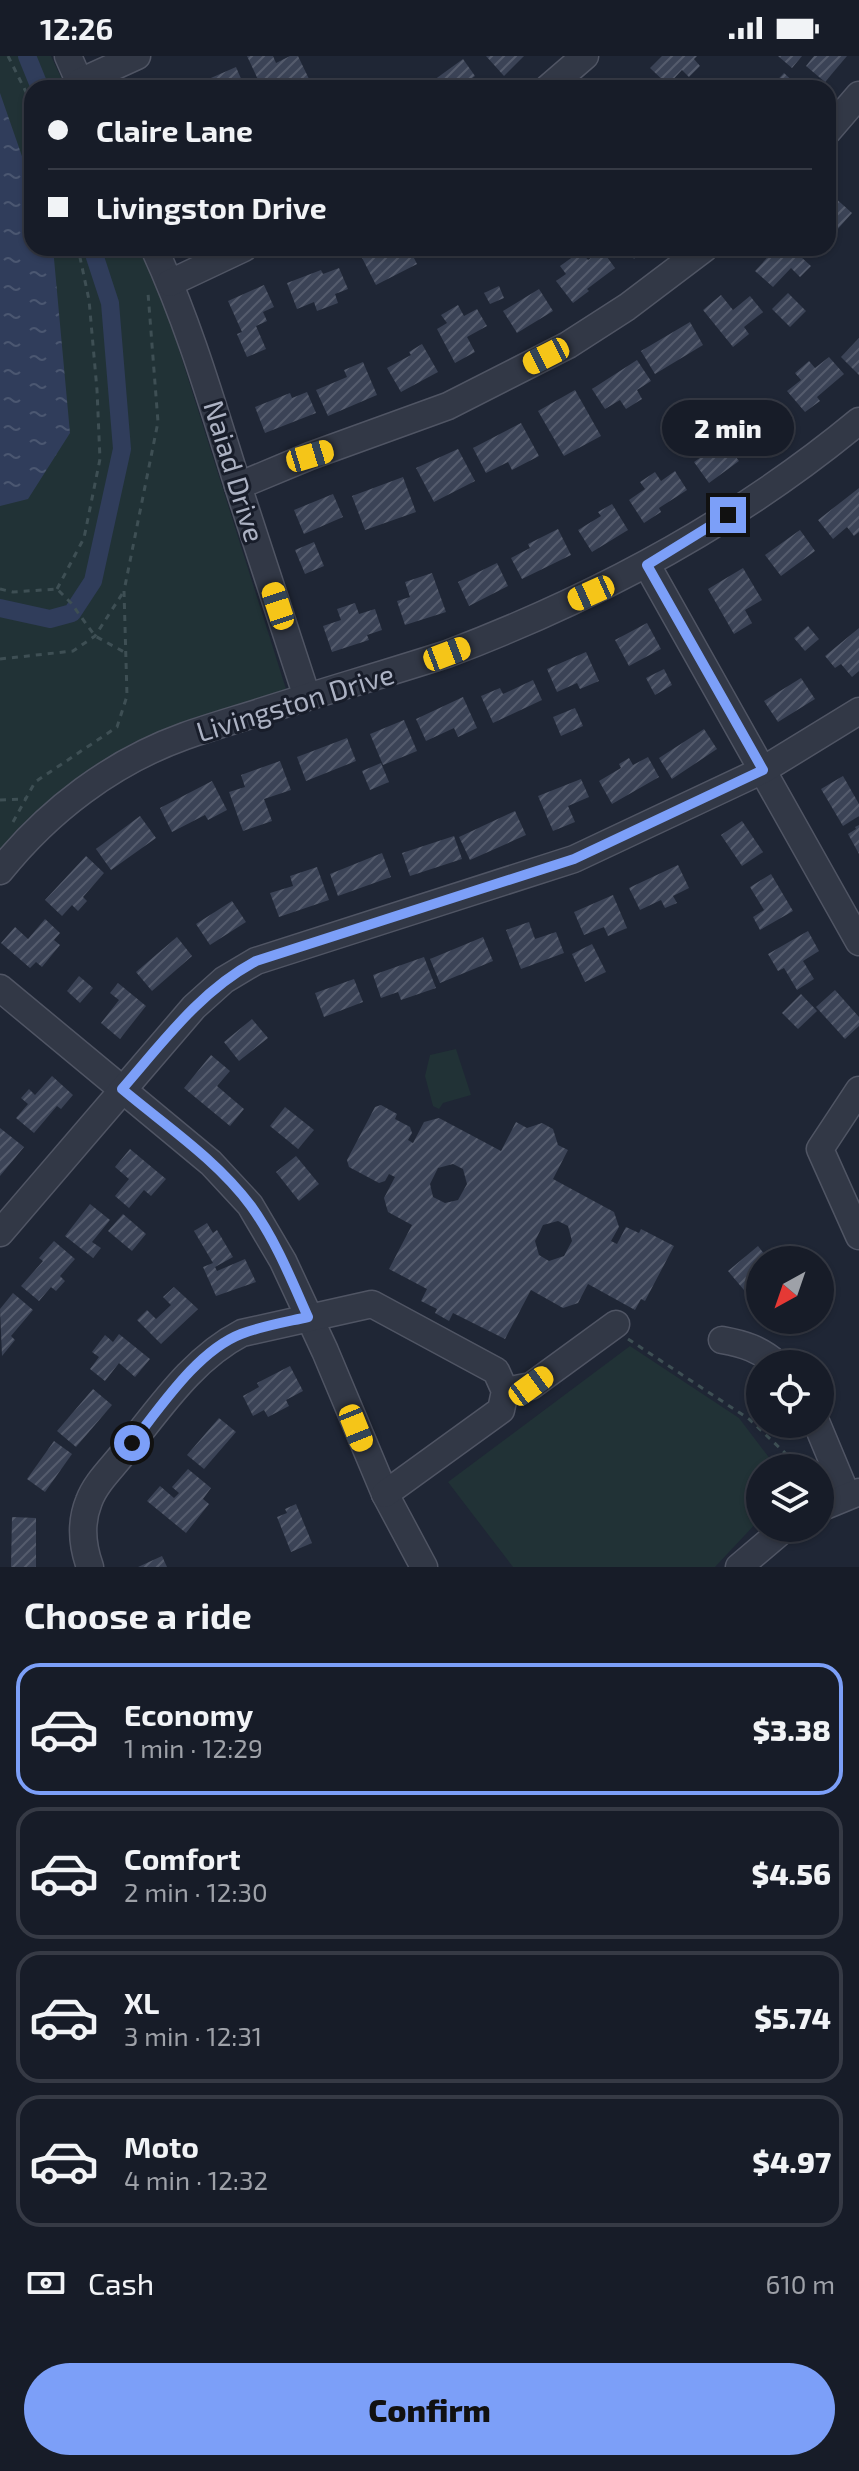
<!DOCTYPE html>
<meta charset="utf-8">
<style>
body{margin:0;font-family:"Exo 2",sans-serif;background:#202530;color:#f1f3f6;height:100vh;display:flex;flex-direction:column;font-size:30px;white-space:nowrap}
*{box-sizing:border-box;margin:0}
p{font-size:26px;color:#9ea1a8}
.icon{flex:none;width:44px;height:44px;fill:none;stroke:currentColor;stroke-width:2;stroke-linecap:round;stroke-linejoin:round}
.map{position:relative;height:1511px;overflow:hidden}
.details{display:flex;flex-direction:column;background:#171c28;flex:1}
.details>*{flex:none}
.top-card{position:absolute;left:24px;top:24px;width:812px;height:176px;border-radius:24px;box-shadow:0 2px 6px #0004,0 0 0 2px #363a45;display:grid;align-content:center;height:176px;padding:0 24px;background:#171c28}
.needle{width:52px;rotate:220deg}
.controls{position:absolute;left:746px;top:1190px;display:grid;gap:16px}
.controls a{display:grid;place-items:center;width:88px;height:88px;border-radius:50%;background:#171c28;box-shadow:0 2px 6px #0004,0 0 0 2px #363a45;font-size:40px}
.end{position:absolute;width:36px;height:36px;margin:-18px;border:10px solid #7c9ff8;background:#111;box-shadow:0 0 0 4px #111}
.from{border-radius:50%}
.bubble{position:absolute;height:56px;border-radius:28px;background:#171c28;box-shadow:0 2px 6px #0004,0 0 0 2px #363a45;font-size:26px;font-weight:800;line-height:56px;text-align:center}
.car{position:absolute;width:24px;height:48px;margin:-24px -12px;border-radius:10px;box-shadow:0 0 6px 2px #0007;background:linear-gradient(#f5c518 24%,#345 0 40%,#f5c518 0 76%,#345 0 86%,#f5c518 0)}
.top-card b{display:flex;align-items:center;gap:28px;height:76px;font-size:30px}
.top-card b+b{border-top:2px solid #363a45}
.top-card i{width:20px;height:20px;background:#f1f3f6}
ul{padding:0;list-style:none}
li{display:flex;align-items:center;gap:24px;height:132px;margin:0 16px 12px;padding:0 8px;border:4px solid #363a45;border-radius:24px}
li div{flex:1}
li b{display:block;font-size:30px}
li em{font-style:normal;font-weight:800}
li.active{border-color:#7c9ff8}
li>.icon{width:72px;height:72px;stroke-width:1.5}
h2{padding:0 24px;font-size:36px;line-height:96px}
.pay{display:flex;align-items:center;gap:20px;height:88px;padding:0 24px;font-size:30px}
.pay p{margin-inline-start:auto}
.cta{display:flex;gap:16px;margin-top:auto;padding:16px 24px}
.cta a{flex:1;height:92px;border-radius:48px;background:#7c9ff8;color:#111;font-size:32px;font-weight:800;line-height:92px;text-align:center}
.status{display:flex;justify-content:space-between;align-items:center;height:56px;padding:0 40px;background:#171c28;direction:ltr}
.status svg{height:22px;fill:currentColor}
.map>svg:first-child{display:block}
</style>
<div class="status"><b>12:26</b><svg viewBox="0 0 49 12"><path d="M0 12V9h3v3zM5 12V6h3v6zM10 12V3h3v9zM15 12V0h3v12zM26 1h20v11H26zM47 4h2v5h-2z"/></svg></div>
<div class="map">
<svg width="859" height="1511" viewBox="0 0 859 1511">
<defs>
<pattern id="water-ripples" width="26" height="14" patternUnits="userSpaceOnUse" patternTransform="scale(2)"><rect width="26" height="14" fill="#303d5b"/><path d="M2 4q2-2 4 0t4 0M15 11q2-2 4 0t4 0" fill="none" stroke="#4b5771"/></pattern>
<pattern id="building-hatch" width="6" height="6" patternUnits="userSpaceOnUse" patternTransform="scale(2)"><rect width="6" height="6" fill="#3b4356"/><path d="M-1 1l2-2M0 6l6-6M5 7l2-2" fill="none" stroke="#555c6d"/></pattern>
</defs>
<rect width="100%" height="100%" fill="#1f2635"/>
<g fill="#213236">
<polygon points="0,0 51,0 66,32 32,32 32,192 139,192 163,243 286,633 132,687 72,727 14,777 0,794"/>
<polygon points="456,993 471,1039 443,1047 439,1053 433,1050 425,1020 430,999"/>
<polygon points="630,1290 739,1362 777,1412 760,1412 760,1463 715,1511 513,1511 448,1426"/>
</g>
<polygon fill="url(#water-ripples)" points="0,37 32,129 32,192 53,192 70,377 28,443 0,450"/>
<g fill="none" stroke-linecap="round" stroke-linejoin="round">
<g stroke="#303d5b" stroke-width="18">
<polyline points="27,0 40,32"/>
<polyline points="0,552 50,563 72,557 93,525 122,393 110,247 92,192"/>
</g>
</g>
<g fill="url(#building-hatch)" fill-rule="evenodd">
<polygon points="247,0 273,0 276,7 290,0 298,0 309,23 290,32 262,32"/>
<polygon points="486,0 524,0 504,20"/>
<polygon points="662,0 697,0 694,3 700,10 689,21 682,14 668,29 650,12"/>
<polygon points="778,0 802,0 792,12"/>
<polygon points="814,0 847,0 825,26 806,10"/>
<polygon points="463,3 475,20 459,32 423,32"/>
<polygon points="236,11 245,32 188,32"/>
<polygon points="784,17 800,32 770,32"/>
<polygon points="833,140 852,157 828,184 828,145"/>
<polygon points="363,192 384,192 389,201 409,192 417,208 376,229 358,194"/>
<polygon points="625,192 647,192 634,203"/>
<polygon points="776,192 791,192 811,210 800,221 791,212 773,231 755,215"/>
<polygon points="602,194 615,212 587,233 589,235 573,247 556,225 566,218 560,210 581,195 588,204"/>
<polygon points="339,212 348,233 335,238 338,247 317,255 314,246 297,253 287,227 321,214 323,218"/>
<polygon points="264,229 274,251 263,256 267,265 256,270 266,293 247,301 237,278 242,276 228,245"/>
<polygon points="499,230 504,242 490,248 484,237"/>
<polygon points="539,233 553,255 517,277 503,255"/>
<polygon points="788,237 806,255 790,271 772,253"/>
<polygon points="721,239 733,254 750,240 763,256 744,271 749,278 733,291 703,254"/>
<polygon points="458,249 464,260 477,253 487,270 467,281 475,296 455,307 437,273 447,267 441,259"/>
<polygon points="690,266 703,289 655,318 641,295"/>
<polygon points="859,282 859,319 841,301"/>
<polygon points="422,288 438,316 401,336 387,312 411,299 409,296"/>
<polygon points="829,301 844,318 817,341 820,345 805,356 787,335 801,324 795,317 809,305 815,312"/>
<polygon points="637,304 651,325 637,334 642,343 626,353 620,344 605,353 592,333"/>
<polygon points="363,306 377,339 328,360 316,334 347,321 344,314"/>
<polygon points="575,334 601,380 564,400 538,355"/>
<polygon points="307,336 316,357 265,377 255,351 290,337 292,342"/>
<polygon points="778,349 793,369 758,394 743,373"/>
<polygon points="521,367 539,400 512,414 508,406 486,417 473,392"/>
<polygon points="719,379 739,405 709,427 694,406 704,399 700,393"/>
<polygon points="458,393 475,425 434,446 416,412"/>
<polygon points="675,415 687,434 659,452 661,456 644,467 629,444 645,433 640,426 655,416 661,425"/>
<polygon points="403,421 416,456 365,474 352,440"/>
<polygon points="859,432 859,476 854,480 847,471 833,483 818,464"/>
<polygon points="333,438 343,461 304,478 294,454"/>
<polygon points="612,448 628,474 592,496 578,474 601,460 598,456"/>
<polygon points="558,473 571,499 522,523 511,502 530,492 528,488"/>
<polygon points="800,474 815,495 781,520 765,499"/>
<polygon points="314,486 324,510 305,518 295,494"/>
<polygon points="497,507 508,530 469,550 458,526"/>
<polygon points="743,512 762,544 745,554 752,567 734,578 708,533"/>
<polygon points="432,517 446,556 405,569 397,545 410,541 405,526"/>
<polygon points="355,547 359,558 375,553 382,574 367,579 369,584 332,596 323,570 341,564 337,553"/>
<polygon points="647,567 661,593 629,610 615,584"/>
<polygon points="808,570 819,583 805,595 794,582"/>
<polygon points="859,572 859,615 852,621 841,608 835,612 825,600"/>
<polygon points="586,596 599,625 580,633 577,627 557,636 547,613"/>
<polygon points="664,613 672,629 655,639 646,622"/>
<polygon points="801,622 815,643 778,666 764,645"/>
<polygon points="533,624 542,644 493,667 481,640 500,632 503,638"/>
<polygon points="463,641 477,672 458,681 454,672 426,685 416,663"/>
<polygon points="575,652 583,670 561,680 553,661"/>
<polygon points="404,664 417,695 383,709 370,678"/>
<polygon points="704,673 717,693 672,723 659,702"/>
<polygon points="347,682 356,705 306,725 297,701"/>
<polygon points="648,701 659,721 612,748 599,725 621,712 619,708 629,702 633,709"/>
<polygon points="280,705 291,734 264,743 272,765 243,775 229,736 245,731 241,719"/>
<polygon points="381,707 389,726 370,734 362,715"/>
<polygon points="843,720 859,748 859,760 843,770 821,733"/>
<polygon points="581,723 589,741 568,750 575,766 553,775 538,740"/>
<polygon points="212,725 227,754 208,764 205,759 172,776 160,752"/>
<polygon points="515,755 526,779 470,804 459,781"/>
<polygon points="140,760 156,782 111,814 96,793"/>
<polygon points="742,765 763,796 742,810 721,779"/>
<polygon points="859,769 859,798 848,778 856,773 855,771"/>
<polygon points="454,780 462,803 410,820 402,797"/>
<polygon points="382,797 391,821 338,840 330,818"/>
<polygon points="86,800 104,817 83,841 87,845 78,855 72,849 62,860 45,844"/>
<polygon points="678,809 689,832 673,840 677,847 665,852 661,844 640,854 629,832"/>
<polygon points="317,811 329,844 279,861 270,837 293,830 290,820"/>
<polygon points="771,818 793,855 760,874 753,861 764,854 750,831"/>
<polygon points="613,839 627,872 608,880 604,871 584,879 574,856"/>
<polygon points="232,845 246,866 210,889 196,868"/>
<polygon points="45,863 60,877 54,884 60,889 42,911 36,906 30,912 1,887 15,871 28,883"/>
<polygon points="529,866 535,883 556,876 564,897 521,913 506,874"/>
<polygon points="808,875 819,895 803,905 814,923 797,934 784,912 778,915 768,898"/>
<polygon points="177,881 192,900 152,935 136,916"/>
<polygon points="483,881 493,905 440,927 430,903"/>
<polygon points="592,888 606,916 585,926 572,898"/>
<polygon points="424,901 436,932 401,944 398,936 381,942 373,919"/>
<polygon points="79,920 93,932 80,947 67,935"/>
<polygon points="354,923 363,946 324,961 315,937"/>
<polygon points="118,927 146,950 120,983 101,967 119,944 110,937"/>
<polygon points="835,934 859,961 859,970 845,983 816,951"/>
<polygon points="801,938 817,955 798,973 782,957"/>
<polygon points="252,963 268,982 239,1005 224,986"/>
<polygon points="211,999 230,1015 217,1030 244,1053 230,1070 184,1032"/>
<polygon points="52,1020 73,1039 61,1053 57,1050 34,1077 16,1062 28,1048 21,1042 29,1033 35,1039"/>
<path d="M381,1049L397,1058L395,1063L410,1071L412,1077L408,1084L413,1087L424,1066L439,1062L501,1095L516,1066L527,1072L542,1067L553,1073L558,1089L568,1094L553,1123L614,1156L619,1171L611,1185L617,1188L626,1171L639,1177L641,1173L674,1190L645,1245L641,1243L635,1254L588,1228L578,1247L563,1252L531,1234L505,1283L453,1257L449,1265L435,1257L437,1253L421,1245L427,1233L389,1213L412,1169L388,1156L384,1142L395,1121L389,1118L385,1125L379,1127L349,1111L347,1104L375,1051ZM453,1108L463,1113L467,1128L458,1144L445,1147L433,1141L430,1128L438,1112ZM558,1165L568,1170L572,1185L564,1200L549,1205L539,1199L535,1185L543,1169Z"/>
<polygon points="285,1051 314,1074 298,1093 270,1070"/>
<polygon points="0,1072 24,1091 0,1120"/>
<polygon points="130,1093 166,1123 151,1140 144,1134 129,1152 115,1140 129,1123 115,1111"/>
<polygon points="296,1100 319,1128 299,1145 276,1116"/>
<polygon points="90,1148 110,1164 92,1186 101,1192 93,1202 65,1180"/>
<polygon points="123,1158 146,1178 132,1195 108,1175"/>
<polygon points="207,1167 213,1177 217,1174 233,1201 215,1211 217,1215 245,1203 256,1226 216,1240 203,1211 213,1207 194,1175"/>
<polygon points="54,1185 75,1203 60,1220 65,1225 56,1235 51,1231 39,1245 21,1230 43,1205 39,1202"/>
<polygon points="758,1190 769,1204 760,1204 760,1241 754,1246 728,1215"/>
<polygon points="174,1231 198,1253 161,1288 137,1264 147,1254 156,1263 171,1249 163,1241"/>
<polygon points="13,1237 33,1254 11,1280 15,1284 2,1300 0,1253"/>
<polygon points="119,1278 150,1303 135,1321 119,1307 105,1325 90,1313 99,1301 92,1296 105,1279 113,1286"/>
<polygon points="290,1310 303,1335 286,1344 289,1350 268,1361 264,1354 253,1360 243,1340 259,1331 257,1327"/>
<polygon points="93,1333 112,1349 76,1391 57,1375"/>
<polygon points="219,1362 236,1376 204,1413 187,1399"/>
<polygon points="54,1385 72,1398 45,1436 27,1423"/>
<polygon points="188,1413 211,1432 203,1443 209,1448 186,1477 147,1445 160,1430 174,1442 179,1437 172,1431"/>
<polygon points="296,1448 312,1487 291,1496 277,1461 287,1457 285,1453"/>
<polygon points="12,1461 36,1462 36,1511 11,1511"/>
<polygon points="162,1500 167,1511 138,1511"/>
</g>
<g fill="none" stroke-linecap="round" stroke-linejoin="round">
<defs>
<g id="minor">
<polyline points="68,0 82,32"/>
<polyline points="80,26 137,0"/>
<polyline points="548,32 585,0"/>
<polyline points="828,75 859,39"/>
<path d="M154,192C190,270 213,351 239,433C261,502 284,571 307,641"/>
<polyline points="170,227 244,192"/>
<polyline points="238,430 310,400 448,350 568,289 627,251 705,192"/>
<polyline points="647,509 859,886"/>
<path d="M0,815C48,755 112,706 185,680C210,671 235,664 260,656C322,636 385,618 447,598C595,542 736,467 859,365"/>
<polyline points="0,932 211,1107 250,1149 283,1205 325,1295 385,1438 424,1511"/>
<polyline points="859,1034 820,1093 859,1180"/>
<polyline points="0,1177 194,951 224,924 256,905 574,803 763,714 859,655"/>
<path d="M722,1284C744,1288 760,1293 777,1308"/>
<polyline points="505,1335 531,1330 616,1268"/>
<polyline points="817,1368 847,1440"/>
<polyline points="820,1452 859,1436"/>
<path d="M90,1511C82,1489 80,1467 89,1445C96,1426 113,1411 125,1395C160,1352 192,1303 242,1277L372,1248L496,1315L505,1335L501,1354L385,1438"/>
<polyline points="739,1511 785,1472"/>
</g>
</defs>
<use href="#minor" stroke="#505564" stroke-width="29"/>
<g stroke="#3e4f54" stroke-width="3" stroke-dasharray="6 6" stroke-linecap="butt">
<polyline points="8,0 32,48"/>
<polyline points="0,533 13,536 57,533 71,547 95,580 126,597"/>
<polyline points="57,533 84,482 100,403 97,334 89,244 78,192"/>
<polyline points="0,603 73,595 95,580 124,535"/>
<polyline points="0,744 26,743"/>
<polyline points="13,766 35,726 117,671 127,640 124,535 158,366 148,237"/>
<polyline points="628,1283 749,1363 801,1412"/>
</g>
<use href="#minor" stroke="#323846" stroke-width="26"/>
</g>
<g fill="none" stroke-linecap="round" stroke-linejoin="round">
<path stroke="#7c9ff8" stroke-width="10" d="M132,1387C160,1352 197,1295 241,1278C262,1270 286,1266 308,1261C291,1223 276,1185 251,1150C217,1104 166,1070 122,1033C163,986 200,935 256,905L574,803L763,714L647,509L728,459"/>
</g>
<g text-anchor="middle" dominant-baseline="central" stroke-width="6" stroke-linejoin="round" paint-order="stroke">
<g font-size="28" fill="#acb2c3" stroke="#181d2a">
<text transform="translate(235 415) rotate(73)">Naiad Drive</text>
<text transform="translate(295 646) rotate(-17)">Livingston Drive</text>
</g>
</g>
</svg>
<div class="controls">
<a><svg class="needle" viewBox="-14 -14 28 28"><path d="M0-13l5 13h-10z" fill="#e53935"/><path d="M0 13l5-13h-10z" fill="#9ea1a8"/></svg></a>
<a><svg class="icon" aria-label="locate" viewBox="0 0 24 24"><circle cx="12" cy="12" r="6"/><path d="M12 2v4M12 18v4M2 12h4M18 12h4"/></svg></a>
<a><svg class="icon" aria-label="layers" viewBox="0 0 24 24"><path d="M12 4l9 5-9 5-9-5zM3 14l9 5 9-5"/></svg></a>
</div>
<i class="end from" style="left:132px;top:1387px"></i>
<i class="end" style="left:728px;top:459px"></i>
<div class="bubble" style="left:662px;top:344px;width:132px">2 min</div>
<i class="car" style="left:546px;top:300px;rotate:243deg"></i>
<i class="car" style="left:310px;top:400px;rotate:73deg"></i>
<i class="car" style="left:591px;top:537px;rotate:246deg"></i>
<i class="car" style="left:278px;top:550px;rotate:342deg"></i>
<i class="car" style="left:447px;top:598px;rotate:69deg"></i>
<i class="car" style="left:531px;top:1330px;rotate:54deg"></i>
<i class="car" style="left:356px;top:1372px;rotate:158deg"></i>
<div class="top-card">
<b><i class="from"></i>Claire Lane</b>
<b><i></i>Livingston Drive</b>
</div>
</div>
<section class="details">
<h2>Choose a ride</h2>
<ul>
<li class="active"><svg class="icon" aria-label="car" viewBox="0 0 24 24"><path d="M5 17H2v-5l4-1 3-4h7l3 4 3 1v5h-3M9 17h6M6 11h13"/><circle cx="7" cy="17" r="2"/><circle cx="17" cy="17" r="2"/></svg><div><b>Economy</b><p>1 min · 12:29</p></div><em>$3.38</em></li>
<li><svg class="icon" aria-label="car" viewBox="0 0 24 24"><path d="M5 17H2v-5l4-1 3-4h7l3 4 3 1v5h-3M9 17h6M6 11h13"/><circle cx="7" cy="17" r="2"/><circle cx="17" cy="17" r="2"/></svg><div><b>Comfort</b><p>2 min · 12:30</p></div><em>$4.56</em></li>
<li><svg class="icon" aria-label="car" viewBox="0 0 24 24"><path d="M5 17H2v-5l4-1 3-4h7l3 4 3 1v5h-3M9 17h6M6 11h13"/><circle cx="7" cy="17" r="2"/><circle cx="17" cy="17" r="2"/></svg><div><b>XL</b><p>3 min · 12:31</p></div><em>$5.74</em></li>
<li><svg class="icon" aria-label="car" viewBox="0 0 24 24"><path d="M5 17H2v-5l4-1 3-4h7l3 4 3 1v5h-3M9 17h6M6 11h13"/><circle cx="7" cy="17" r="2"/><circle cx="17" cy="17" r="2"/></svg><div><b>Moto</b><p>4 min · 12:32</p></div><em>$4.97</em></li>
</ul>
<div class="pay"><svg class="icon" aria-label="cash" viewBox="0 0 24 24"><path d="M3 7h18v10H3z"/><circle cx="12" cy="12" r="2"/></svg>Cash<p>610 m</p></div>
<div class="cta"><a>Confirm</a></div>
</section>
